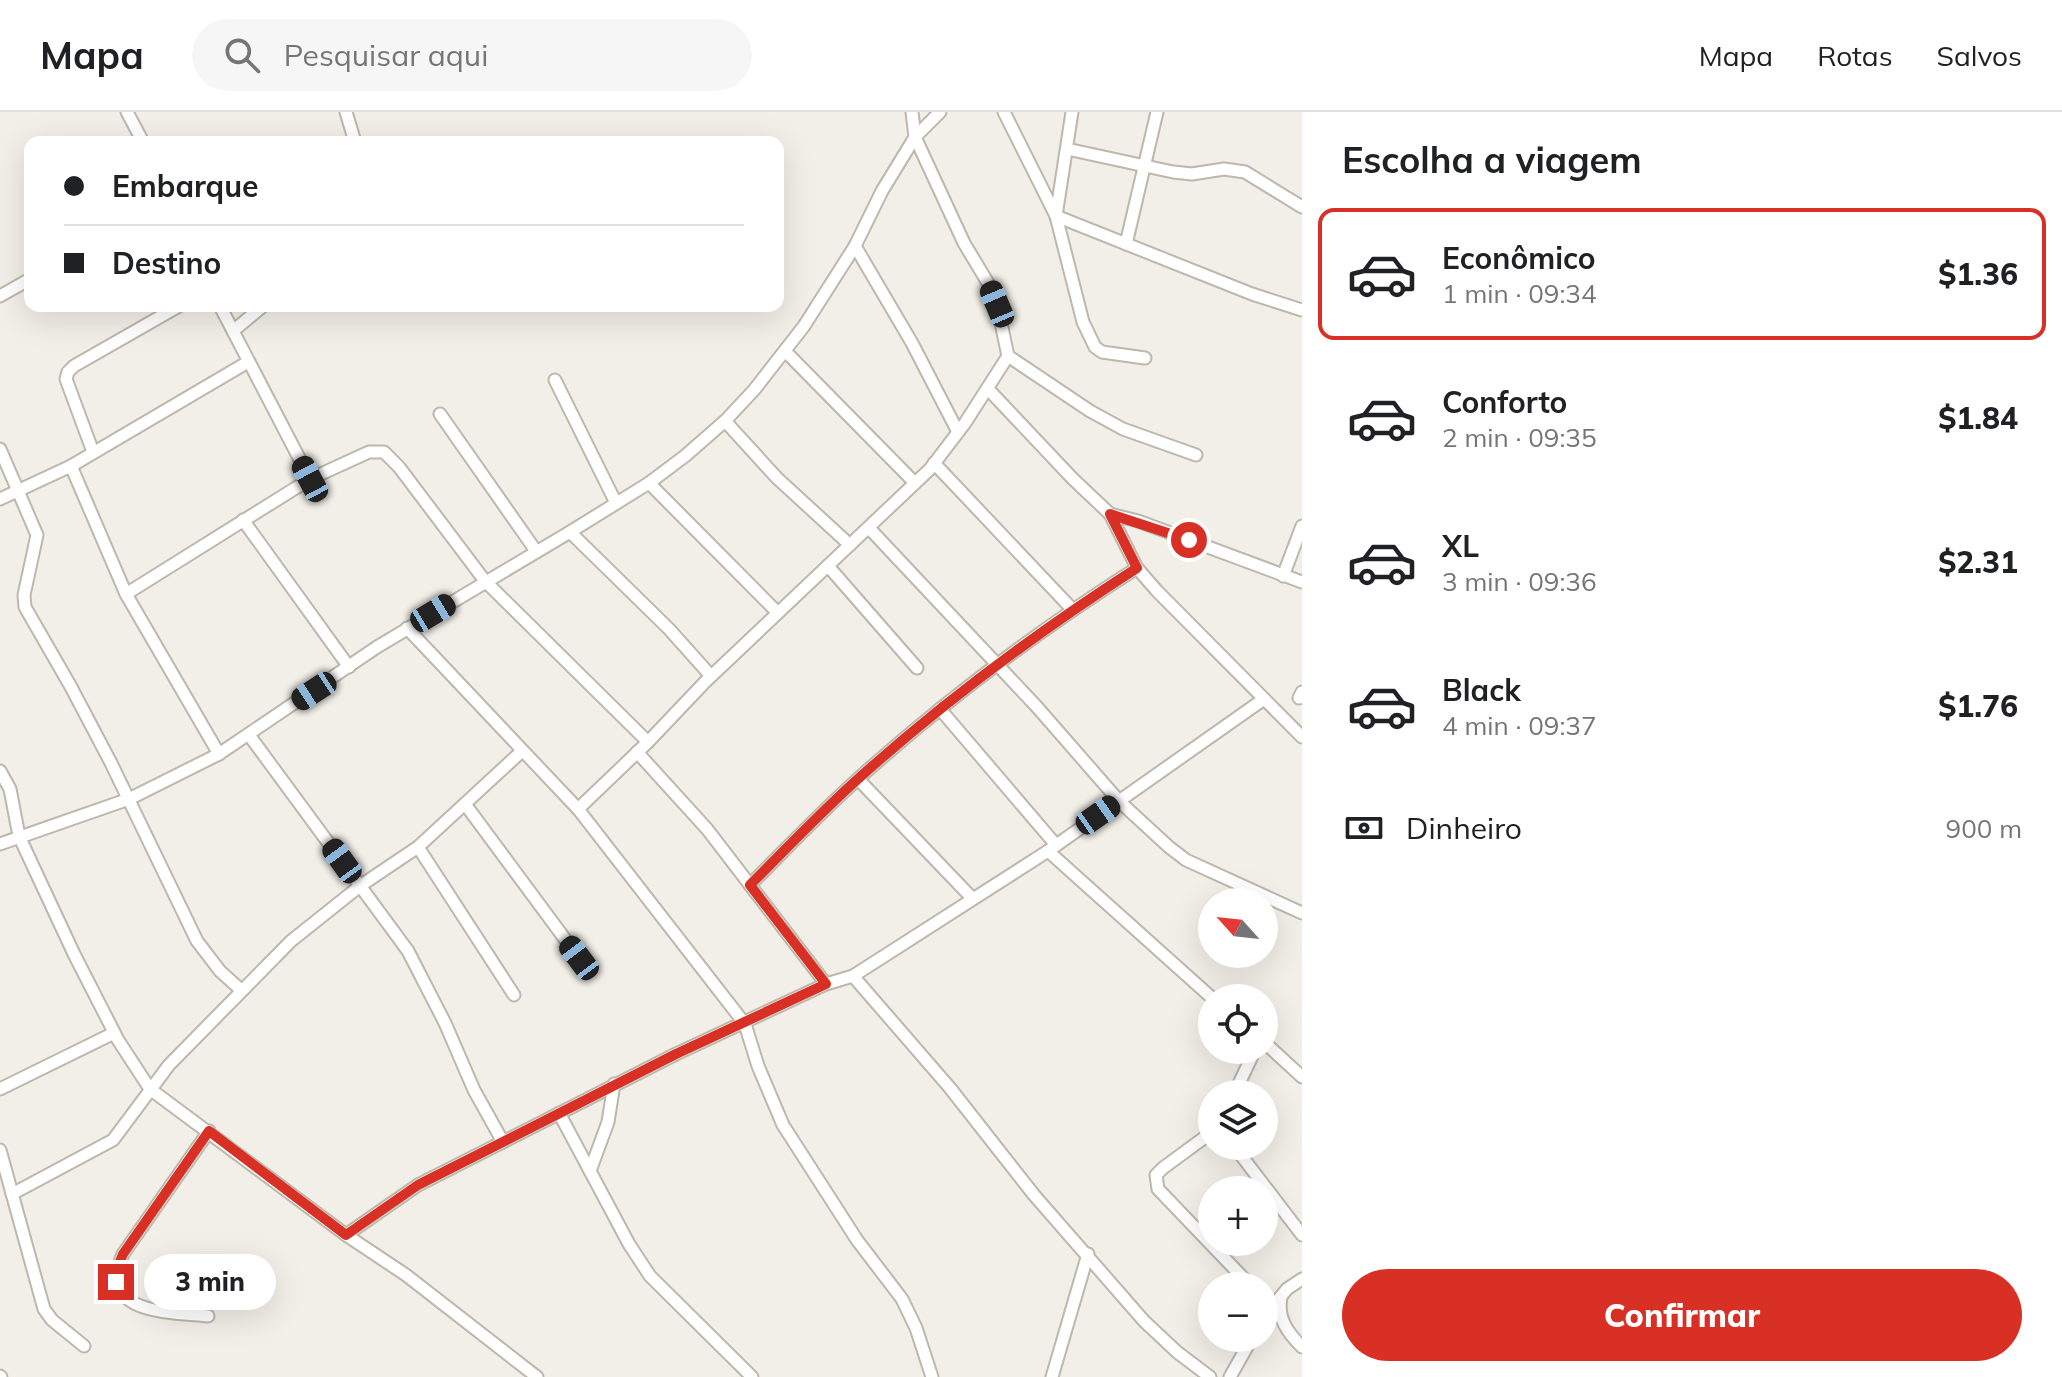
<!DOCTYPE html>
<html lang="pt">
<meta charset="utf-8">
<style>
body{margin:0;font-family:Mulish,sans-serif;background:#f6f6f6;color:#202124;height:100vh;display:flex;flex-direction:column;font-size:30px;white-space:nowrap}
*{box-sizing:border-box;margin:0}
p{font-size:26px;color:#757577}
.icon{flex:none;width:44px;height:44px;fill:none;stroke:currentColor;stroke-width:2;stroke-linecap:round;stroke-linejoin:round}
.map{position:relative;flex:1;overflow:hidden}
.drawer{display:flex;flex-direction:column;background:#fff;width:760px}
.drawer>*{flex:none}
.top-card{position:absolute;left:24px;top:24px;width:760px;height:176px;border-radius:16px;box-shadow:0 8px 32px #0002;display:grid;align-content:center;height:176px;padding:0 40px;background:#fff}
.needle{width:52px;rotate:297deg}
.fabs{position:absolute;left:1198px;top:776px;display:grid;gap:16px}
.fabs a{display:grid;place-items:center;width:80px;height:80px;border-radius:50%;background:#fff;box-shadow:0 8px 32px #0002;font-size:40px}
.end{position:absolute;width:36px;height:36px;margin:-18px;border:10px solid #d93025;background:#fff;box-shadow:0 0 0 4px #fff}
.from{border-radius:50%}
.bubble{position:absolute;height:56px;border-radius:28px;background:#fff;box-shadow:0 8px 32px #0002;font-size:26px;font-weight:800;line-height:56px;text-align:center}
.car{position:absolute;width:24px;height:48px;margin:-24px -12px;border-radius:10px;box-shadow:0 0 6px 2px #0007;background:linear-gradient(#222 24%,#8ab4d8 0 40%,#222 0 76%,#8ab4d8 0 86%,#222 0)}
.top-card b{display:flex;align-items:center;gap:28px;height:76px;font-size:30px}
.top-card b+b{border-top:2px solid #e0e0e0}
.top-card i{width:20px;height:20px;background:#202124}
ul{padding:0;list-style:none}
li{display:flex;align-items:center;gap:24px;height:132px;margin:0 16px 12px;padding:0 24px;border:4px solid transparent;border-radius:16px}
li div{flex:1}
li b{display:block;font-size:30px}
li em{font-style:normal;font-weight:800}
li.on{border-color:#d93025}
li>.icon{width:72px;height:72px;stroke-width:1.5}
h2{padding:0 40px;font-size:36px;line-height:96px}
.pay{display:flex;align-items:center;gap:20px;height:88px;padding:0 40px;font-size:30px}
.pay p{margin-inline-start:auto}
.primary-button{display:flex;gap:16px;margin-top:auto;padding:16px 40px}
.primary-button a{flex:1;height:92px;border-radius:48px;background:#d93025;color:#fff;font-size:32px;font-weight:800;line-height:92px;text-align:center}
header{display:flex;align-items:center;gap:48px;box-sizing:border-box;height:112px;padding:0 40px;background:#fff;border-bottom:2px solid #e0e0e0}
header strong{font-size:38px}
nav{display:flex;gap:44px;margin-inline-start:auto;font-size:28px}
.search{width:560px;height:72px;background:#f6f6f6;display:flex;align-items:center;gap:20px;box-sizing:border-box;padding:0 28px;border-radius:44px;color:#757577;font-size:30px}
main{display:flex;flex:1;min-height:0}
.map>svg:first-child{display:block}
</style>
<header>
<strong>Mapa</strong>
<div class="search"><svg class="icon" aria-label="search" viewBox="0 0 24 24"><circle cx="10" cy="10" r="6"/><path d="M15 15l6 6"/></svg>Pesquisar aqui</div>
<nav><a>Mapa</a><a>Rotas</a><a>Salvos</a></nav>
</header>
<main>
<div class="map">
<svg width="1302" height="1265" viewBox="0 0 1302 1265">
<rect width="100%" height="100%" fill="#f2efe8"/>
<g fill="none" stroke-linecap="round" stroke-linejoin="round">
<defs>
<g id="minor">
<polyline points="127,0 143,30"/>
<polyline points="346,0 355,30"/>
<polyline points="1004,0 1056,104 1083,210 1095,235 1102,240 1145,246"/>
<polyline points="1072,0 1056,104 1252,182 1302,198"/>
<polyline points="1067,37 1173,60 1192,62 1224,57 1245,60 1302,95"/>
<polyline points="1126,132 1157,0"/>
<polyline points="855,134 912,231 958,320"/>
<polyline points="0,184 30,167"/>
<polyline points="220,194 310,367"/>
<polyline points="233,219 263,194"/>
<polyline points="785,239 915,371"/>
<polyline points="1008,244 1090,299 1123,317 1196,343"/>
<polyline points="555,268 616,391"/>
<polyline points="988,277 1073,367 1110,402 1137,456 1157,479 1302,625"/>
<polyline points="440,302 536,439"/>
<polyline points="725,309 777,366 850,433"/>
<polyline points="0,337 37,423 24,483 25,495 71,575 111,651 197,829 220,859 241,878"/>
<polyline points="93,340 66,267 68,260 74,254 179,194"/>
<polyline points="934,351 1072,497"/>
<polyline points="71,354 126,482 219,642"/>
<polyline points="649,371 777,500"/>
<polyline points="0,387 71,354 248,250"/>
<polyline points="1110,402 1138,409 1302,470"/>
<polyline points="243,408 349,555"/>
<polyline points="869,416 1037,595 1119,689 1169,735 1186,748 1302,801"/>
<polyline points="570,420 669,517 711,564"/>
<polyline points="828,454 917,556"/>
<polyline points="1283,464 1302,414"/>
<polyline points="126,482 310,367 369,340 384,340 399,355 485,469 648,630"/>
<polyline points="407,516 578,697 745,912 758,954 783,1013 857,1128 902,1187 916,1216 932,1265"/>
<polyline points="1299,586 1302,580"/>
<polyline points="940,597 1056,733"/>
<polyline points="249,623 408,839 445,911 474,978 503,1030"/>
<polyline points="637,640 707,717 826,872"/>
<polyline points="0,659 10,677 19,724 74,842 118,928 150,977 346,1123 406,1163 537,1265"/>
<polyline points="858,667 972,786"/>
<polyline points="465,692 579,846"/>
<polyline points="578,697 648,630 705,570 930,357 965,311 1008,244 997,192 988,171 964,131 915,25 912,0"/>
<polyline points="0,732 129,687 219,642 377,535 570,420 649,371 685,344 725,309 754,278 804,214 855,134 882,79 915,25 940,0"/>
<polyline points="418,735 514,883"/>
<polyline points="1048,739 1212,886"/>
<path d="M750,773C786,737 821,700 859,666C946,588 1039,518 1137,456"/>
<polyline points="853,864 950,976 1034,1083 1144,1209 1177,1240 1210,1265"/>
<polyline points="1264,930 1302,965"/>
<polyline points="0,977 114,921"/>
<polyline points="1234,982 1255,938"/>
<polyline points="559,1001 629,1132 650,1164 752,1265"/>
<polyline points="1212,1020 1163,1056 1156,1063 1158,1077 1251,1174"/>
<polyline points="1234,1034 1302,1123"/>
<polyline points="0,1038 44,1197 52,1208 84,1234"/>
<polyline points="590,1059 608,1010 614,972"/>
<polyline points="12,1082 113,1028 169,953 291,829 360,774 418,735 522,639"/>
<polyline points="346,1123 418,1073 676,942 826,872 853,864 1048,739 1264,587"/>
<path d="M1281,1185C1277,1206 1287,1220 1302,1235"/>
<path d="M208,1204C167,1200 97,1202 123,1142L209,1019"/>
<polyline points="1264,1205 1287,1177 1302,1167"/>
<polyline points="0,1264 1,1265"/>
<polyline points="1052,1265 1088,1142"/>
<polyline points="1230,1265 1252,1226"/>
</g>
</defs>
<use href="#minor" stroke="#bdb7ac" stroke-width="15"/>
<use href="#minor" stroke="#fff" stroke-width="11"/>
</g>
<g fill="none" stroke-linecap="round" stroke-linejoin="round">
<path stroke="#d93025" stroke-width="10" d="M116,1170L117,1157L123,1142L209,1019L346,1123L418,1073L676,942L826,872L750,773C786,737 821,700 859,666C946,588 1039,519 1137,456L1110,402L1189,428"/>
</g>
</svg>
<div class="fabs">
<a><svg class="needle" viewBox="-14 -14 28 28"><path d="M0-13l5 13h-10z" fill="#e53935"/><path d="M0 13l5-13h-10z" fill="#757577"/></svg></a>
<a><svg class="icon" aria-label="locate" viewBox="0 0 24 24"><circle cx="12" cy="12" r="6"/><path d="M12 2v4M12 18v4M2 12h4M18 12h4"/></svg></a>
<a><svg class="icon" aria-label="layers" viewBox="0 0 24 24"><path d="M12 4l9 5-9 5-9-5zM3 14l9 5 9-5"/></svg></a>
<a>+</a>
<a>−</a>
</div>
<i class="end from" style="left:1189px;top:428px"></i>
<i class="end" style="left:116px;top:1170px"></i>
<div class="bubble" style="left:144px;top:1142px;width:132px">3 min</div>
<i class="car" style="left:997px;top:192px;rotate:337deg"></i>
<i class="car" style="left:310px;top:367px;rotate:332deg"></i>
<i class="car" style="left:433px;top:501px;rotate:59deg"></i>
<i class="car" style="left:314px;top:579px;rotate:237deg"></i>
<i class="car" style="left:1098px;top:703px;rotate:55deg"></i>
<i class="car" style="left:342px;top:749px;rotate:324deg"></i>
<i class="car" style="left:579px;top:846px;rotate:323deg"></i>
<div class="top-card">
<b><i class="from"></i>Embarque</b>
<b><i></i>Destino</b>
</div>
</div>
<section class="drawer">
<h2>Escolha a viagem</h2>
<ul>
<li class="on"><svg class="icon" aria-label="car" viewBox="0 0 24 24"><path d="M5 17H2v-5l4-1 3-4h7l3 4 3 1v5h-3M9 17h6M6 11h13"/><circle cx="7" cy="17" r="2"/><circle cx="17" cy="17" r="2"/></svg><div><b>Econômico</b><p>1 min · 09:34</p></div><em>$1.36</em></li>
<li><svg class="icon" aria-label="car" viewBox="0 0 24 24"><path d="M5 17H2v-5l4-1 3-4h7l3 4 3 1v5h-3M9 17h6M6 11h13"/><circle cx="7" cy="17" r="2"/><circle cx="17" cy="17" r="2"/></svg><div><b>Conforto</b><p>2 min · 09:35</p></div><em>$1.84</em></li>
<li><svg class="icon" aria-label="car" viewBox="0 0 24 24"><path d="M5 17H2v-5l4-1 3-4h7l3 4 3 1v5h-3M9 17h6M6 11h13"/><circle cx="7" cy="17" r="2"/><circle cx="17" cy="17" r="2"/></svg><div><b>XL</b><p>3 min · 09:36</p></div><em>$2.31</em></li>
<li><svg class="icon" aria-label="car" viewBox="0 0 24 24"><path d="M5 17H2v-5l4-1 3-4h7l3 4 3 1v5h-3M9 17h6M6 11h13"/><circle cx="7" cy="17" r="2"/><circle cx="17" cy="17" r="2"/></svg><div><b>Black</b><p>4 min · 09:37</p></div><em>$1.76</em></li>
</ul>
<div class="pay"><svg class="icon" aria-label="cash" viewBox="0 0 24 24"><path d="M3 7h18v10H3z"/><circle cx="12" cy="12" r="2"/></svg>Dinheiro<p>900 m</p></div>
<div class="primary-button"><a>Confirmar</a></div>
</section>
</main>
